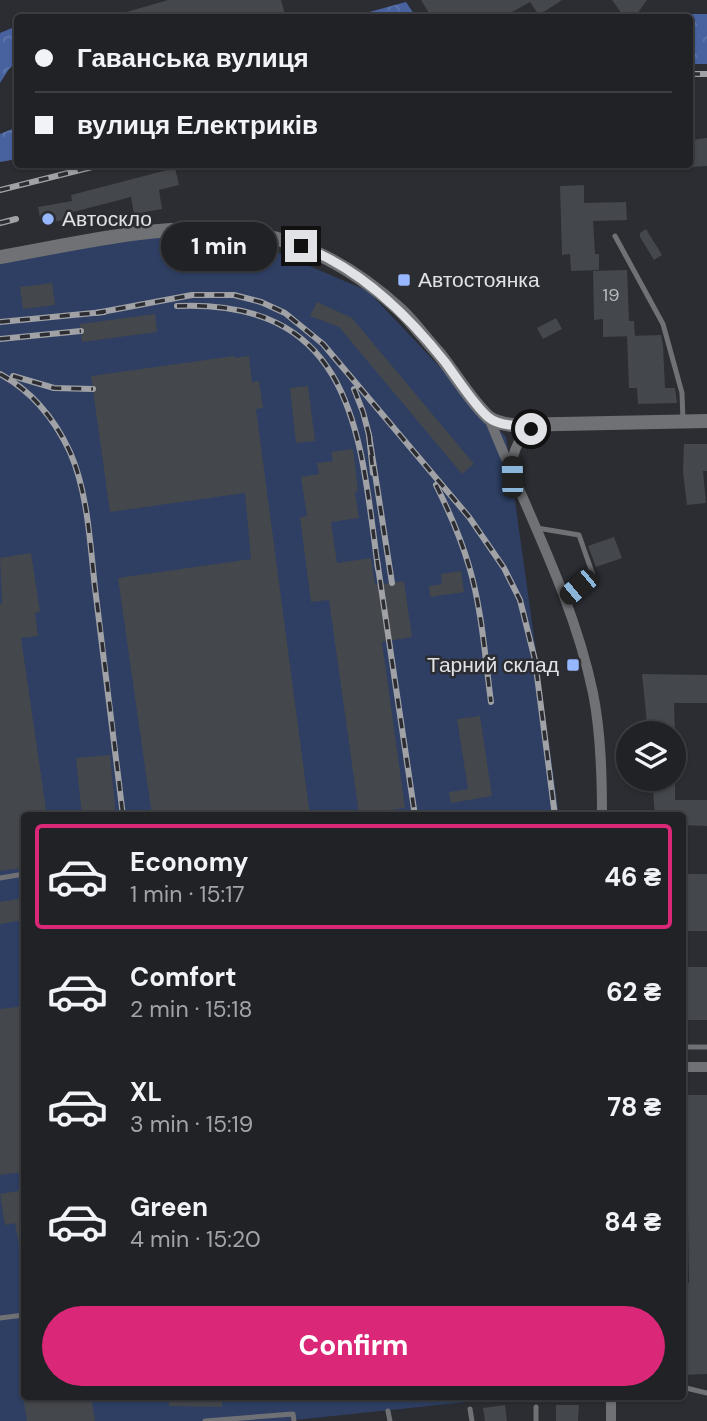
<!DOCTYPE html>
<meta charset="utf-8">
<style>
body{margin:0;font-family:"DM Sans",sans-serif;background:#2d2f32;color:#f1f3f6;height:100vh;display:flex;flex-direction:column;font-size:26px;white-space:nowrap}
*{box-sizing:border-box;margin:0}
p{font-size:23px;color:#a2a4a7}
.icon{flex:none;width:38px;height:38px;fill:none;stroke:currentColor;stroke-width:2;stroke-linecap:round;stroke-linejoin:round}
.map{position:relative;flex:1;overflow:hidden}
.sheet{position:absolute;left:21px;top:812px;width:665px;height:588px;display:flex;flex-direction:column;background:#202226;border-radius:7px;box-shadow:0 2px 5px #0004,0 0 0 2px #3d3f43}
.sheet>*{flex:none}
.top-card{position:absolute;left:14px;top:14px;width:679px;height:154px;border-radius:7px;box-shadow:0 2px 5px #0004,0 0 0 2px #3d3f43;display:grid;align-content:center;height:154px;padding:0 21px;background:#202226}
.tools{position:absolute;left:616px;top:721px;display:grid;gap:14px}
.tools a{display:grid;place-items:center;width:70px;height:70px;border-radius:50%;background:#202226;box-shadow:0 2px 5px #0004,0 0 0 2px #3d3f43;font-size:35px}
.end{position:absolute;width:32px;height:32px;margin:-16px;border:9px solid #e0e2e5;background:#111;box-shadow:0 0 0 4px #111}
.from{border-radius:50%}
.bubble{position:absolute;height:49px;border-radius:24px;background:#202226;box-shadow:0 2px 5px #0004,0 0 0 2px #3d3f43;font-size:23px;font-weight:700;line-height:49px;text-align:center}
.car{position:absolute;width:21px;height:42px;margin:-21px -10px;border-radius:9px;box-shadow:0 0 5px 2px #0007;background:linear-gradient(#222 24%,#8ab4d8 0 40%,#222 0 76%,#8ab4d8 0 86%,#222 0)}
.top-card b{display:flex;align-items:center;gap:24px;height:66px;font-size:26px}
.top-card b+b{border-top:2px solid #3d3f43}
.top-card i{width:18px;height:18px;background:#f1f3f6}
ul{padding:12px 0 0;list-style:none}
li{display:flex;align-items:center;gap:21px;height:105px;margin:0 14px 10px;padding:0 7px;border:4px solid transparent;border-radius:7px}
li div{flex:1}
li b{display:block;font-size:26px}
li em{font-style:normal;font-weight:700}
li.on{border-color:#db2777}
li>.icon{width:63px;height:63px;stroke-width:1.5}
.action{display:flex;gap:14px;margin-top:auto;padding:14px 21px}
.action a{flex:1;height:80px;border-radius:42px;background:#db2777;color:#fff;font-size:28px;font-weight:700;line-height:80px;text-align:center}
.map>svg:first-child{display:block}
</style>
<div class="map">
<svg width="707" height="1421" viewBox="0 0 707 1421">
<defs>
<pattern id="forest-crowns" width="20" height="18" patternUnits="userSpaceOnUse" patternTransform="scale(1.75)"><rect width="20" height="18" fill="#47629f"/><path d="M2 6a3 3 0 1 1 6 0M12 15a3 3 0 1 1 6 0" fill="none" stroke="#6178ac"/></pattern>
</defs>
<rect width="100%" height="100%" fill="#2b2d32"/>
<polygon fill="#2e3f63" points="220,228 368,291 506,437 559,815 24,816 24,1396 516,1397 285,1421 0,1421 0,256"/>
<g fill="url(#forest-crowns)">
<polygon points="406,2 416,17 351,17"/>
<polygon points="642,14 707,14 707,64 690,64 690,18 639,17"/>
<polygon points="17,26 17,62 9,69 0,83 0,33"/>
<polygon points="17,127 17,159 0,162 0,134"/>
</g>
<g fill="#44474c">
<polygon points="168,0 281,0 286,18 117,18 116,15"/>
<polygon points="421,0 562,0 539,15 530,2 501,18 432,18"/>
<polygon points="612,0 647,0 634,18 619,18 620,11"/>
<polygon points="707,138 707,166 690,167 690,140"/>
<polygon points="175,168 179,185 159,190 162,209 134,214 131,197 73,212 74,218 41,224 38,207 72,201 71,195"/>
<polygon points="584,185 584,203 626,202 627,220 593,221 595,254 599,254 599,270 571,271 570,254 562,255 560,186"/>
<polygon points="646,229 662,255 654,260 640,237 640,233"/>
<polygon points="627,270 629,321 634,321 635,336 603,337 603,319 594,320 593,271"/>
<polygon points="52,283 55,305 23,309 20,287"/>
<polygon points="317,302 352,318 474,464 462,474 339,327 310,316"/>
<polygon points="155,314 157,332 82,342 80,324"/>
<polygon points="556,318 562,329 543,339 537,328"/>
<polygon points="661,335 663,345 665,388 675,388 677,403 638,404 637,388 629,388 627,336"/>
<polygon points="234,356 235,358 249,356 252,382 259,381 263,408 256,409 310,816 152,816 118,578 251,559 245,493 110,512 91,376"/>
<polygon points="308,386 315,441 296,443 290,388"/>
<polygon points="684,444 707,444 707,471 703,471 706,503 687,505 683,472"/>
<polygon points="353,449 358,491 355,492 359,518 331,522 337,563 371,558 375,585 404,581 412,637 382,642 405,808 359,814 329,600 311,602 300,517 307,516 301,477 319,474 317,463 333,461 331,452"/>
<polygon points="614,537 622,558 596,567 588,546"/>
<polygon points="31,553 40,612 35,613 38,636 21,638 47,816 24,816 24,868 0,871 0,604 2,603 0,558"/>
<polygon points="461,571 464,592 430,597 429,586 442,584 441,574"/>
<polygon points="642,674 707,675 707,703 674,703 675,733 648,733"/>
<polygon points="480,716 492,796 451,803 449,792 468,789 457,719"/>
<polygon points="110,755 116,816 82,816 76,758"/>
<polygon points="652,779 675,779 675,800 707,800 707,826 682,825 682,816 655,816"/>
<rect x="682" y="874" width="25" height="57"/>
<polygon points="24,898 24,920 0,924 0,902"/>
<rect x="682" y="967" width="25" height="53"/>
<polygon points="24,1006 24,1172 0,1175 0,1009"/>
<polygon points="687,1095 707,1095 707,1374 682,1375 682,1283 689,1283 688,1216 682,1216 682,1111 687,1111"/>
<polygon points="24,1190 24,1244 19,1245 15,1223 5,1225 0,1194"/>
<polygon points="23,1396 91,1396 95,1421 27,1421"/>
<polygon points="169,1396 222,1396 222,1407 169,1406"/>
<polygon points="505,1405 507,1421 485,1421 483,1408"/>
<polygon points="556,1405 579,1405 578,1421 556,1421"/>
</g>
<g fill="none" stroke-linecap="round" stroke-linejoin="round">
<g stroke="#707174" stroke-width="5">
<polyline points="615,236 663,324 682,393 683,421"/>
<polyline points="537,528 579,535 593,575 564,599"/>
<polyline points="0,878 24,874"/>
<polyline points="682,1047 707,1047"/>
<polyline points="0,1318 24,1315"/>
<polyline points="682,1387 707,1393"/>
<polyline points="470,1409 472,1421"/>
<polyline points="388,1411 390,1421"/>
<polyline points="205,1421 293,1414 294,1421"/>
<polyline points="536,1421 536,1407"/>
</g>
<g stroke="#707174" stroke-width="10">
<path d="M489,418C525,509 573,597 593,693C601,733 602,775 602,816"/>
<path d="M512,471C512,449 519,435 539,425"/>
<polyline points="682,1067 707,1067"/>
<polyline points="611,1396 611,1421"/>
</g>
<path stroke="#707174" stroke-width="14" d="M0,257C153,230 272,192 400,310C414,323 426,340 439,354C455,374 469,399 488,417C494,422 504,424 512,425L707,421"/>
<defs>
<g id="rail">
<polyline points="690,74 707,74"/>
<polyline points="0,190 104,164"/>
<polyline points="0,223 16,219"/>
<path d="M177,306C354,299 360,432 378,569"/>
<polyline points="96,313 192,295 234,295 261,302 285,313 323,344 469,517 504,568 520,600 535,660 555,816"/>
<polyline points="0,322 104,312"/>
<polyline points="0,339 81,331"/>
<path d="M0,374C32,391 55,420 70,452C88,493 90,544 95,588C105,664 114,740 123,816"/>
<polyline points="13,376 54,388 93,389"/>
<polyline points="354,389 363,412 369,435 392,583"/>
<polyline points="369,435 373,473"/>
<path d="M436,485C449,511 461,539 469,566C482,610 485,657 491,702"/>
<polyline points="377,560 415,816"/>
</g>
</defs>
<use href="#rail" stroke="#a0a2a6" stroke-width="6"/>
<use href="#rail" stroke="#2b2d32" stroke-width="3.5" stroke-dasharray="10" stroke-linecap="butt"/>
</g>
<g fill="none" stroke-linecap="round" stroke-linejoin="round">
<path stroke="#e0e2e5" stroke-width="9" d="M301,246C360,268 407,314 445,362C457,378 474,405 488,417C501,428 524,425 540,425L531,429"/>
</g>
<g fill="#96b6fd" stroke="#2b2d32" stroke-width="2.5">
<circle cx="48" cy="219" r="7"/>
<rect x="397" y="273" width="14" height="14" rx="3.5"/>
<rect x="566" y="658" width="14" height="14" rx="3.5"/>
</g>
<g text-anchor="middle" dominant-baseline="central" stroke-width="5" stroke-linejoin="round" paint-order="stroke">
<g font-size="18" fill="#b9bbbf">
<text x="611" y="295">19</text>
</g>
<g font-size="21" fill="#e0e2e5" stroke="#2b2d32" text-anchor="start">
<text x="62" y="219">Автоскло</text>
<text x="418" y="280">Автостоянка</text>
<text x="559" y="665" text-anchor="end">Тарний склад</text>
</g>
</g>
</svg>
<div class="tools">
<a><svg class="icon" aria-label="layers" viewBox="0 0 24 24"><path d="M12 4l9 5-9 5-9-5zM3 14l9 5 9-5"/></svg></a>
</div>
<i class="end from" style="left:531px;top:429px"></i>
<i class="end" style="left:301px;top:246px"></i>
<div class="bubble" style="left:161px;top:222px;width:116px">1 min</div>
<i class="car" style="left:512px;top:477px;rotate:359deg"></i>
<i class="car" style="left:578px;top:587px;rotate:230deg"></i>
<div class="top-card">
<b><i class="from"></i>Гаванська вулиця</b>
<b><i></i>вулиця Електриків</b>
</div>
<section class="sheet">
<ul>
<li class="on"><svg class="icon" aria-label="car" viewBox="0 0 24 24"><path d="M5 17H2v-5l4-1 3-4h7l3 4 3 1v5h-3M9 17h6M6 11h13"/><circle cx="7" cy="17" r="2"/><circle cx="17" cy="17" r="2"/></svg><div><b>Economy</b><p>1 min · 15:17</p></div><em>46 ₴</em></li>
<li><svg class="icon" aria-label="car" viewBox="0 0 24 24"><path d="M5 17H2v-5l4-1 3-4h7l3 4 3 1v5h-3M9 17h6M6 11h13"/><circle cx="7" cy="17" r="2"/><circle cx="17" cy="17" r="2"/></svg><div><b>Comfort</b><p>2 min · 15:18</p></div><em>62 ₴</em></li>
<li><svg class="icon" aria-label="car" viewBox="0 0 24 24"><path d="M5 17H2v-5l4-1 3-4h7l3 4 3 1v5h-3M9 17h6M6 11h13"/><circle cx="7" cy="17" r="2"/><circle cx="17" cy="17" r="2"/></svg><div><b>XL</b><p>3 min · 15:19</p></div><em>78 ₴</em></li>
<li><svg class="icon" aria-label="car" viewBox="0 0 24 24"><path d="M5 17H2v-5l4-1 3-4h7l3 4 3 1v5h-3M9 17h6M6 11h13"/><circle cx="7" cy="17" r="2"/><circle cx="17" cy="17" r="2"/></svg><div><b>Green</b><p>4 min · 15:20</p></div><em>84 ₴</em></li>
</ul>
<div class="action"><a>Confirm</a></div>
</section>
</div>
